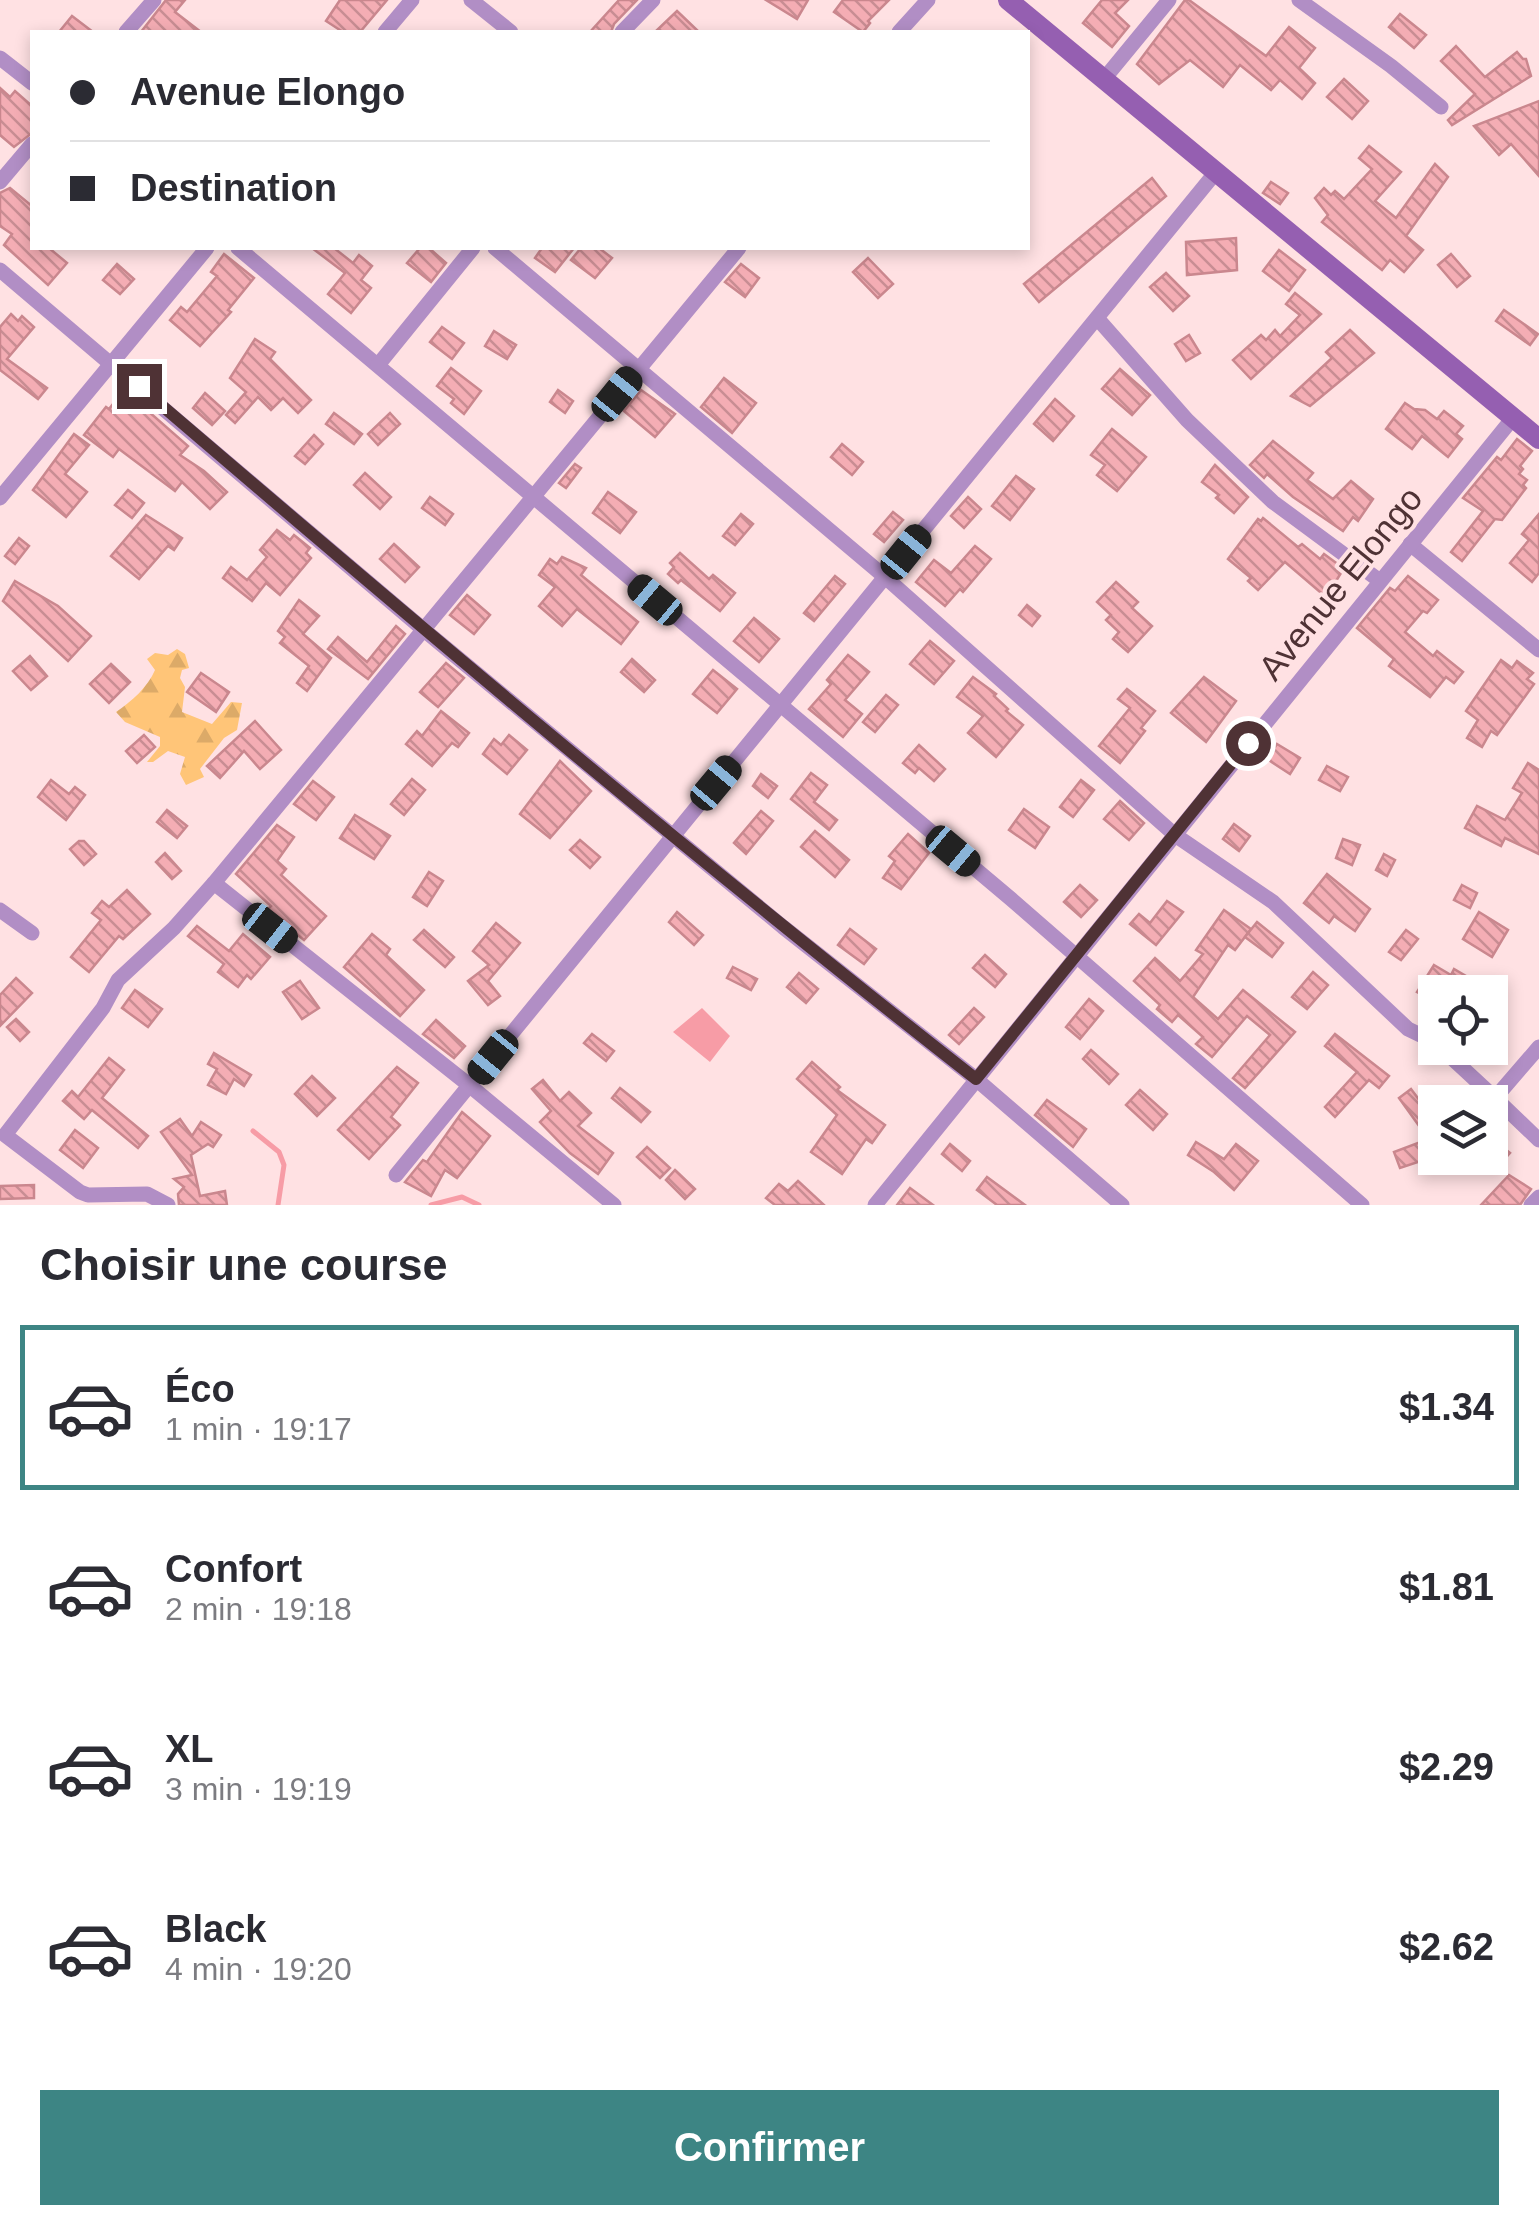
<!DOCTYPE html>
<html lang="fr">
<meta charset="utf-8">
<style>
body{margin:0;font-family:Helvetica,sans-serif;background:#f7f7f7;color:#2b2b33;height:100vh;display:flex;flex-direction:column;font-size:38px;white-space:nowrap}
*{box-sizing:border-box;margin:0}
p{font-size:32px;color:#7c7c81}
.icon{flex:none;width:55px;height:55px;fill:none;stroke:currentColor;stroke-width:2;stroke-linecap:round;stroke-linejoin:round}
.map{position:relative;height:1205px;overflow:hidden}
.drawer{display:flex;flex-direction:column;background:#fff;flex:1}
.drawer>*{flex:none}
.top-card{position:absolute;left:30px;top:30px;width:1000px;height:220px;border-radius:0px;box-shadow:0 5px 15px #0003;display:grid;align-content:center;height:220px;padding:0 40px;background:#fff}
.fabs{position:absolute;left:1418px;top:975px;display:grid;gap:20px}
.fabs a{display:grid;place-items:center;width:90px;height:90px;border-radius:0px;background:#fff;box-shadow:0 5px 15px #0003;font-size:50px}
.end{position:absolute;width:45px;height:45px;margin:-22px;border:12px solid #4f3235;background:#fff;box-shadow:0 0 0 5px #fff}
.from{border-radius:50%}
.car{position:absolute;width:30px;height:60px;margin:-30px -15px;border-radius:12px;box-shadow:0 0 8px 2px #0007;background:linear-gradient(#222 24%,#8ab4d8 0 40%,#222 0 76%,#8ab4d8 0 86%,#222 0)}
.top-card b{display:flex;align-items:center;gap:35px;height:95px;font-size:38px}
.top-card b+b{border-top:2px solid #e1e1e2}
.top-card i{width:25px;height:25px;background:#2b2b33}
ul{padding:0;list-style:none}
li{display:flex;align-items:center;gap:30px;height:165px;margin:0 20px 15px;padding:0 20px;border:5px solid transparent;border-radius:0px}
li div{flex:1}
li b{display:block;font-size:38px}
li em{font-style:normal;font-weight:700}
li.selected{border-color:#3d8584}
li>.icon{width:90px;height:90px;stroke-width:1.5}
h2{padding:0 40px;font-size:45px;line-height:120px}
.cta{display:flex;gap:20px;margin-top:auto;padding:20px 40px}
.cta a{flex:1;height:115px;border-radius:0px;background:#3d8584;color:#fff;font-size:40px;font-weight:700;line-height:115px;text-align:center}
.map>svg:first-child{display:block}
</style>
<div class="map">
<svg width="1539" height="1205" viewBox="0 0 1539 1205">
<defs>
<pattern id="forest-firs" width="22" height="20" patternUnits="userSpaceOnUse" patternTransform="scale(2.5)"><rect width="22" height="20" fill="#ffc578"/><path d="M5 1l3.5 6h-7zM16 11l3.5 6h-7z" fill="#dcaa68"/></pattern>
<pattern id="building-back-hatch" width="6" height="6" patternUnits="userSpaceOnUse" patternTransform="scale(2.5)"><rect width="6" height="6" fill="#f4adb4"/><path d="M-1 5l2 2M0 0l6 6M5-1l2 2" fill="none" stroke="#c88d93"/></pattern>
</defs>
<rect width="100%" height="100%" fill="#ffe1e3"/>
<path fill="url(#forest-firs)" d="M177,649L185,654L189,668L182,670L180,678L185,687L182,712L212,724L231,702L242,703L237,730L224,738L200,769L204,777L186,785L180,774L185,757L168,751L153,762H147L160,746V737L125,722L116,712C131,702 148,687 155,670L147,659L155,653L168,655Z"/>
<polygon fill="#f79ca6" points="702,1008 730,1036 710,1062 673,1032"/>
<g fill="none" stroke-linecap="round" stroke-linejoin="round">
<g stroke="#f79ca6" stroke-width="5">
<polyline points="253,1131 279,1152 284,1165 278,1205"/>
<polyline points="431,1205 462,1197 479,1205"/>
</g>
</g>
<g fill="url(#building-back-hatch)" stroke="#ca878e" stroke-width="2.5">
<polygon points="166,0 185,0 175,12 201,32 141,32"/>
<polygon points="340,0 387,0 360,32 343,32 326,21"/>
<polygon points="619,0 637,0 614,24 611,32 590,32"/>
<polygon points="766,0 808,0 797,19"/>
<polygon points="843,0 889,0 868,21 870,23 863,32 834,12"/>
<polygon points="1102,0 1128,0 1115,13 1129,26 1112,47 1083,23"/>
<polygon points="1185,0 1189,0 1266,56 1289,27 1315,48 1299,68 1315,83 1302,99 1280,80 1271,90 1240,65 1223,87 1190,60 1159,84 1137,64"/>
<polygon points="677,11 699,32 655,32"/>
<polygon points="1400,14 1426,35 1414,48 1389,27"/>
<polygon points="72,16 93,32 59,32"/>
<polygon points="1456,46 1485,77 1517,52 1523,59 1526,59 1531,76 1452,125 1448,120 1475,94 1441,61"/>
<polygon points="1344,79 1368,101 1352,119 1327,97"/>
<polygon points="0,88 10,97 15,91 32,106 32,133 14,147 0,135"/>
<polygon points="1539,101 1539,176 1511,144 1499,155 1474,126"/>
<polygon points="1369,146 1401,172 1375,201 1396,218 1435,164 1448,177 1406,236 1423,250 1404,272 1390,260 1382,270 1322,222 1328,215 1315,198 1324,188 1331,195 1335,191 1344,199 1372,169 1359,158"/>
<polygon points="1152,178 1166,196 1039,302 1024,284"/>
<polygon points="1271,182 1288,193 1280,204 1263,193"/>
<polygon points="10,188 32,206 32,248 49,248 67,263 48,285 4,245 12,234 0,226 0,193"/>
<polygon points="1236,238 1237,270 1187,275 1186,242"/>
<polygon points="312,248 334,248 353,263 359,255 372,266 361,280 371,288 351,313 328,294 345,273"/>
<polygon points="420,248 429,248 446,263 431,282 407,263"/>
<polygon points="542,248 574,248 555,272 535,258"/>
<polygon points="581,248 599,248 612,258 595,278 571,260"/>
<polygon points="1279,250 1305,270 1289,291 1263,271"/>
<polygon points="224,254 254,278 228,310 231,312 200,346 170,320 181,307 187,312 217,276 211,272"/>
<polygon points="1451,254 1470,276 1457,287 1438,265"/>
<polygon points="868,258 893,284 878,298 853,272"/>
<polygon points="117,264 134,279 120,294 103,280"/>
<polygon points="741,264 759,278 745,297 725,282"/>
<polygon points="1166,273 1189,296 1173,311 1150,287"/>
<polygon points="1295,293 1321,314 1251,379 1233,360 1261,335 1266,340 1275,330 1280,336 1300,315 1286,304"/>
<polygon points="1504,310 1538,334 1530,345 1496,321"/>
<polygon points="11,314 18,321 22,316 34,327 7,359 47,388 38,399 0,370 0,327"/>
<polygon points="442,327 464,343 452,359 430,342"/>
<polygon points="1350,330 1374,353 1310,406 1291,396 1332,358 1326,352"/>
<polygon points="494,331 516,345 507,359 485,346"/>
<polygon points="1189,335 1200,353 1186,361 1175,344"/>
<polygon points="255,339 275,352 270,359 311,400 298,413 283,398 271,410 258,397 235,423 226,415 246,392 230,378"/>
<polygon points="451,368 481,391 464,414 451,403 454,399 437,386"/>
<polygon points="1120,369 1150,395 1132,415 1102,389"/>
<polygon points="724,378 756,403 732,433 701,407"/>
<polygon points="124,390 188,446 180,455 204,471 227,492 210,509 182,482 175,491 119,449 113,457 84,435 106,407 109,409"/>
<polygon points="558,390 573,401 565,413 550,402"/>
<polygon points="641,390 675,414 655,437 624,411"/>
<polygon points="205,393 225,411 212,425 193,408"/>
<polygon points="1055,399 1074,416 1053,441 1034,424"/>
<polygon points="1405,403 1414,409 1425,410 1437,419 1444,411 1463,426 1456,434 1462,439 1448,457 1422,436 1412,449 1386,429"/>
<polygon points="334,413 362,434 354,444 326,424"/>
<polygon points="390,413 400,424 378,445 368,434"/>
<polygon points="1112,429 1146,457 1117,491 1097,475 1105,465 1091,455"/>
<polygon points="74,434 89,445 65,474 87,492 66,517 33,490"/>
<polygon points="314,435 323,444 305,464 295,456"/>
<polygon points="1517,439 1532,451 1520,466 1523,469 1519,474 1527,480 1523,485 1526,488 1502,520 1495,519 1462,561 1451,552 1483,511 1463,498 1497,457 1501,460"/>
<polygon points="1273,441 1313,473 1307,480 1333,499 1351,481 1373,499 1358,521 1353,517 1343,531 1293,497 1267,474 1264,478 1250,465"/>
<polygon points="842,444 863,462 852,475 831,457"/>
<polygon points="575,464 581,468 566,488 559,483"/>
<polygon points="1215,465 1248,497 1234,513 1216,498 1219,495 1202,482"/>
<polygon points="365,473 391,497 380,509 354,485"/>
<polygon points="1016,476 1034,489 1010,520 992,506"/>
<polygon points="128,490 144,503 132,518 115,505"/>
<polygon points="608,492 636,512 620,533 593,513"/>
<polygon points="430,497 453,514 445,525 422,508"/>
<polygon points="968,497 981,509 964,528 951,516"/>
<polygon points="893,512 903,520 884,542 874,534"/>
<polygon points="741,514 753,524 735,545 723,536"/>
<polygon points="1539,514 1539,573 1532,582 1510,563 1529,540 1522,534"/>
<polygon points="146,515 182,538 174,550 168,546 139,579 111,556"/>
<polygon points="1263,518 1298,547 1302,544 1320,559 1324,554 1339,565 1336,569 1341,573 1326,597 1285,562 1258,590 1248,581 1251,578 1228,559 1258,519 1261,521"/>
<polygon points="277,530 290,540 294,535 310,548 306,553 311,558 280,595 266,583 252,601 223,578 231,567 247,580 267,557 260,550"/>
<polygon points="19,538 29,546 15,564 5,556"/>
<polygon points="394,544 419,567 405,582 380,559"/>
<polygon points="975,546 991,559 963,592 960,589 945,606 916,582 934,560 951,573"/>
<polygon points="680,553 709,579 713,575 735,593 720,611 681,580 678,583 668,574 674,567 670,563"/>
<polygon points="562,557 586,568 581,575 638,622 621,644 577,609 562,626 539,606 555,587 539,575 550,559 557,564"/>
<polygon points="835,576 845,584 814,621 804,613"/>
<polygon points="1408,576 1438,600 1427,613 1423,611 1405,632 1433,656 1437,651 1463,672 1454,683 1446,677 1430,697 1389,666 1394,659 1357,628 1390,588 1395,591"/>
<polygon points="15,581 58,606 91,636 68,661 3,601"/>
<polygon points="1116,582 1138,602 1132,608 1152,626 1128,652 1113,639 1119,632 1106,620 1111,615 1097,602"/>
<polygon points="467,595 490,615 474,634 450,615"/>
<polygon points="299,600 319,616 303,634 331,658 307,691 297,683 309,666 280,643 285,637 278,631"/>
<polygon points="1027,605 1040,616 1032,626 1019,615"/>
<polygon points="754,618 779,639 759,662 734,641"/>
<polygon points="396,626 405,634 368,679 328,649 338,637 367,662"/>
<polygon points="930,641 954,661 934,684 910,664"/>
<polygon points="848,655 869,672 845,700 862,714 843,737 809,709 831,684 827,680"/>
<polygon points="30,656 47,676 31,690 13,671"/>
<polygon points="632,659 655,680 644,692 621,672"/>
<polygon points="1501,660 1512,668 1517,661 1533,673 1527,679 1534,684 1497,735 1491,731 1482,747 1467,738 1478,720 1466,711"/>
<polygon points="446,663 464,678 438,707 420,692"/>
<polygon points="111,664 130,682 109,703 90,684"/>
<polygon points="713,670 737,689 717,713 693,694"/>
<polygon points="201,673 229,692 216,712 187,692"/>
<polygon points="973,677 996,694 994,696 1008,709 1006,711 1023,725 996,757 968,733 983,716 957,697"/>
<polygon points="1204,677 1236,701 1206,742 1171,713"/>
<polygon points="1127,689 1155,711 1141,728 1145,731 1120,763 1099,746 1130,708 1118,699"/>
<polygon points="886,695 898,705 875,732 863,722"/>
<polygon points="441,711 469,733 458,747 452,743 432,766 406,744 417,731 422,736"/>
<polygon points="255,721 281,750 260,769 244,751 220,778 207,766"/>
<polygon points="144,735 155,747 137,763 126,751"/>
<polygon points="509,735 527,750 507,774 483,754 494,739 501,745"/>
<polygon points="1277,744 1300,758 1290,774 1267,759"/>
<polygon points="919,745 945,769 934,781 919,768 915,773 903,763"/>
<polygon points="560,761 591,791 550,838 520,814"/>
<polygon points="1528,763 1539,770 1539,854 1505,838 1501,846 1465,828 1477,806 1505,820 1522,793 1513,788"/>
<polygon points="1327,766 1348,777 1340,791 1319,780"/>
<polygon points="811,773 827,785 814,802 837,820 829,830 791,799"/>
<polygon points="761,774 777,786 768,798 753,786"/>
<polygon points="412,779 425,790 404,815 391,804"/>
<polygon points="51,780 69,794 75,787 85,795 66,820 38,797"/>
<polygon points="1081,780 1094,790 1073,817 1060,807"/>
<polygon points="313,781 334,797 316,820 294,804"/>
<polygon points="1120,801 1144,823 1129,840 1104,819"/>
<polygon points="1024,809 1049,827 1035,848 1009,830"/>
<polygon points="167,810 187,826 177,838 157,822"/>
<polygon points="761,811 773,821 746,854 734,843"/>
<polygon points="355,815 390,836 374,859 340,838"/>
<polygon points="1234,824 1250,836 1239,851 1223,839"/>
<polygon points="277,825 294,837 277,861 286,869 281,875 326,916 304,940 267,910 271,906 236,874"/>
<polygon points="815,831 849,860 835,877 801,847"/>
<polygon points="908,834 929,853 901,889 883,878 895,861 889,856"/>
<polygon points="1343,839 1360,845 1352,865 1336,858"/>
<polygon points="580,840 600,857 590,868 570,850"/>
<polygon points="79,841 84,841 96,854 84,865 70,849"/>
<polygon points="165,853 181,871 172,879 156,862"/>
<polygon points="1384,854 1395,860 1387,876 1376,870"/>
<polygon points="429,872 443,881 427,906 413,897"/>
<polygon points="1327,874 1370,909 1355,931 1334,916 1329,923 1304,903"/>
<polygon points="1080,885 1097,900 1081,917 1064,902"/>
<polygon points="1462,885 1477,893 1470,908 1454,900"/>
<polygon points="127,890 150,914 123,939 119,936 89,972 71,957 101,920 92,913 102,901 109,907"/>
<polygon points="1167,901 1183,912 1156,945 1130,924 1139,914 1150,923"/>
<polygon points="1224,910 1251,929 1235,950 1228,945 1193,997 1218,1019 1243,990 1295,1032 1245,1088 1233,1078 1270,1035 1247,1016 1212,1057 1196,1044 1203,1037 1178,1015 1172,1022 1157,1009 1160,1005 1134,981 1155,958 1180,981 1203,954 1196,950"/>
<polygon points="677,912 703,935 694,945 669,922"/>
<polygon points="1479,912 1508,930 1492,957 1463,939"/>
<polygon points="1257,922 1283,943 1272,957 1245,937"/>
<polygon points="496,923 520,943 488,981 500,996 488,1005 468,981 489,965 473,951"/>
<polygon points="197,926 229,951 243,934 270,957 251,979 247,975 238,987 218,972 224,964 188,936"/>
<polygon points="850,929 876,949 864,964 838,945"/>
<polygon points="424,930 454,957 445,967 414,940"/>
<polygon points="1406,930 1418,939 1401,960 1389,952"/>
<polygon points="372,934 390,949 386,955 424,990 400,1016 344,967"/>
<polygon points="985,955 1006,974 995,987 973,968"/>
<polygon points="1434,965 1451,975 1454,969 1471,979 1463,992 1435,992 1435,1002 1417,992"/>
<polygon points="733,967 757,979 751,990 727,978"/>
<polygon points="1313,972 1328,985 1307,1009 1292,997"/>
<polygon points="799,973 818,989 806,1003 787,987"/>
<polygon points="16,978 32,993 0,1026 0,995"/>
<polygon points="300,981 319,1008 302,1019 283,992"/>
<polygon points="135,990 162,1009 148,1027 122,1008"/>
<polygon points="1089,999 1103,1011 1080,1039 1066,1027"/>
<polygon points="974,1008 984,1017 959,1044 949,1035"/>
<polygon points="16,1019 29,1032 20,1041 7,1027"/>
<polygon points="436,1020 465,1046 454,1058 423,1034"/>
<polygon points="592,1034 614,1051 606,1061 584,1043"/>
<polygon points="1335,1034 1389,1076 1379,1088 1369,1080 1335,1117 1325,1107 1357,1072 1325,1046"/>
<polygon points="1091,1050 1118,1074 1109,1084 1083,1059"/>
<polygon points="214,1053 251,1075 244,1086 234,1079 226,1094 208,1085 217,1069 208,1064"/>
<polygon points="109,1058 124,1070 102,1098 148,1136 138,1148 92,1110 84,1119 63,1101 72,1091 78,1097"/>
<polygon points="812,1062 840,1087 837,1090 885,1125 872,1143 866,1139 842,1174 811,1152 837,1115 797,1079"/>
<polygon points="397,1067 418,1083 391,1117 400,1125 369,1159 338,1130"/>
<polygon points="312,1076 335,1098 317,1116 295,1094"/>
<polygon points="543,1080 560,1101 569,1092 591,1113 578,1126 613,1153 598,1174 570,1153 540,1122 551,1111 532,1089"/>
<polygon points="620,1088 650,1112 641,1122 612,1098"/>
<polygon points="1411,1089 1435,1121 1435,1148 1399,1098"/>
<polygon points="1140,1090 1167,1114 1153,1130 1126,1105"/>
<polygon points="1047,1100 1086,1129 1073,1147 1035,1115"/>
<polygon points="462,1112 490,1136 457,1178 445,1170 431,1196 405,1182 423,1160 427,1162"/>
<polygon points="180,1119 192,1136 201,1122 221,1135 213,1147 208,1144 191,1155 200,1196 225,1191 227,1205 179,1205 178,1194 184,1187 174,1179 192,1175 161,1132"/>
<polygon points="75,1130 98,1148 83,1168 60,1150"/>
<polygon points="1490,1137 1510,1153 1501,1163 1490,1154"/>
<polygon points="1423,1141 1430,1158 1400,1168 1394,1152"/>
<polygon points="1196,1142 1224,1159 1236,1144 1258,1161 1234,1190 1214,1172 1188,1155"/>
<polygon points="950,1144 970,1161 962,1171 942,1154"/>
<polygon points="647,1147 670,1168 660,1178 637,1157"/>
<polygon points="675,1170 695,1189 685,1199 666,1180"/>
<polygon points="1509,1175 1531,1189 1520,1205 1481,1205"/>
<polygon points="987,1177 1025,1205 997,1205 977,1190"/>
<polygon points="798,1181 824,1205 775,1205 766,1198 779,1184 788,1191"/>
<polygon points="34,1185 34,1198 0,1199 0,1186"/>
<polygon points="910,1188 933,1205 897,1205"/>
</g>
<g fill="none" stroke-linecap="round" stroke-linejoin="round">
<g stroke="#b18ec5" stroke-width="15">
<polyline points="471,0 511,32"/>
<polyline points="1299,0 1391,66 1441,107"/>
<polyline points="126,32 154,0"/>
<polyline points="385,32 412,0"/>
<polyline points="622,32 653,0"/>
<polyline points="899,32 928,0"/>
<polyline points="0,58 32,83"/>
<polyline points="1104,79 1169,0"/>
<polyline points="0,182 32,144"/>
<polyline points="238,248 1011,899 1362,1205"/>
<polyline points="495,248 885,577 1175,835 1273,902 1408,1029 1435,1042"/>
<polyline points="0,270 424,630 783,927 976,1079 1122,1205"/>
<polyline points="1097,318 1187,420 1273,502 1380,581"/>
<polyline points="378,365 473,248"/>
<polyline points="0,498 207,248"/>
<polyline points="1410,544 1539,650"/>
<polyline points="214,883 469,1085 614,1205"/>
<polyline points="0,910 32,933"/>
<polyline points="1539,1047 1495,1098 1539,1140"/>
<polyline points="1441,1048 1495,1098 1491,1103"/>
<polyline points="396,1175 1216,172"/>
<polyline points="168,1205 147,1194 88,1195 80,1192 5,1135 103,1008 118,980 174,928 214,883 739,248"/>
<polyline points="875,1205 1513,418"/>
<polyline points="1531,1205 1539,1197"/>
</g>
<polyline stroke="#955fb1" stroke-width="20" points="1008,0 1539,439"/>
</g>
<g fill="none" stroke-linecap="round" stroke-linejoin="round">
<path stroke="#4f3235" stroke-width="12" d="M139,386C414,622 691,856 976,1079L1248,743"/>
</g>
<g text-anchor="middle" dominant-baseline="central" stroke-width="8" stroke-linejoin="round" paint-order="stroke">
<g font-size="35" fill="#4f3235" stroke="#ffe1e3">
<text transform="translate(1340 583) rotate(-51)">Avenue Elongo</text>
</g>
</g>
</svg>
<div class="fabs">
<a><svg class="icon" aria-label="locate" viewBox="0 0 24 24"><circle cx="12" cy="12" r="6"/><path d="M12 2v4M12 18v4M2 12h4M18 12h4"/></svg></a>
<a><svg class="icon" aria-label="layers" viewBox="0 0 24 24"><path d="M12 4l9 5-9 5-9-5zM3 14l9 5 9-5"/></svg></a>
</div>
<i class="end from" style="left:1248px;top:743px"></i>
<i class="end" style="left:139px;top:386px"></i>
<i class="car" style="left:617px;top:394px;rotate:39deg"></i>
<i class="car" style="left:906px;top:552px;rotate:39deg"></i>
<i class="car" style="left:655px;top:600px;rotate:310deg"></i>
<i class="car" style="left:716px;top:783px;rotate:40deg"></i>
<i class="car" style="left:953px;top:851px;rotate:130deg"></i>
<i class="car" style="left:270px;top:928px;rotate:128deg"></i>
<i class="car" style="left:493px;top:1057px;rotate:219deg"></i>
<div class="top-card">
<b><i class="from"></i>Avenue Elongo</b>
<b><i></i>Destination</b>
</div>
</div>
<section class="drawer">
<h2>Choisir une course</h2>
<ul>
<li class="selected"><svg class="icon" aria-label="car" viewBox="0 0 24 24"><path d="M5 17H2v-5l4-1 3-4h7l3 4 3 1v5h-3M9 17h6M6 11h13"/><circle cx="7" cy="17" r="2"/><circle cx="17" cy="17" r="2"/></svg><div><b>Éco</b><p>1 min · 19:17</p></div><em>$1.34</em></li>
<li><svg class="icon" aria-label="car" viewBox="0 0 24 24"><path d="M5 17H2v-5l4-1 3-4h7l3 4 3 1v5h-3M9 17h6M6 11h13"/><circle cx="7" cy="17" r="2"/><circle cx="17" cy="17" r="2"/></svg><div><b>Confort</b><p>2 min · 19:18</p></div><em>$1.81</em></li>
<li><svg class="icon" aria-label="car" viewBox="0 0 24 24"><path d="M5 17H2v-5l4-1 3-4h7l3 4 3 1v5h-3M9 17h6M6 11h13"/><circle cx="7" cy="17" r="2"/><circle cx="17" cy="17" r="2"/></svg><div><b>XL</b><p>3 min · 19:19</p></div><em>$2.29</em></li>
<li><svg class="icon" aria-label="car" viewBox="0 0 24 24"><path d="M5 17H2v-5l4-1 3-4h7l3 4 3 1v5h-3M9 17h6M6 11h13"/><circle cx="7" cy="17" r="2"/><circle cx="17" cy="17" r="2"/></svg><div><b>Black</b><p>4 min · 19:20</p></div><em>$2.62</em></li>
</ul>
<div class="cta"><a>Confirmer</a></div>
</section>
